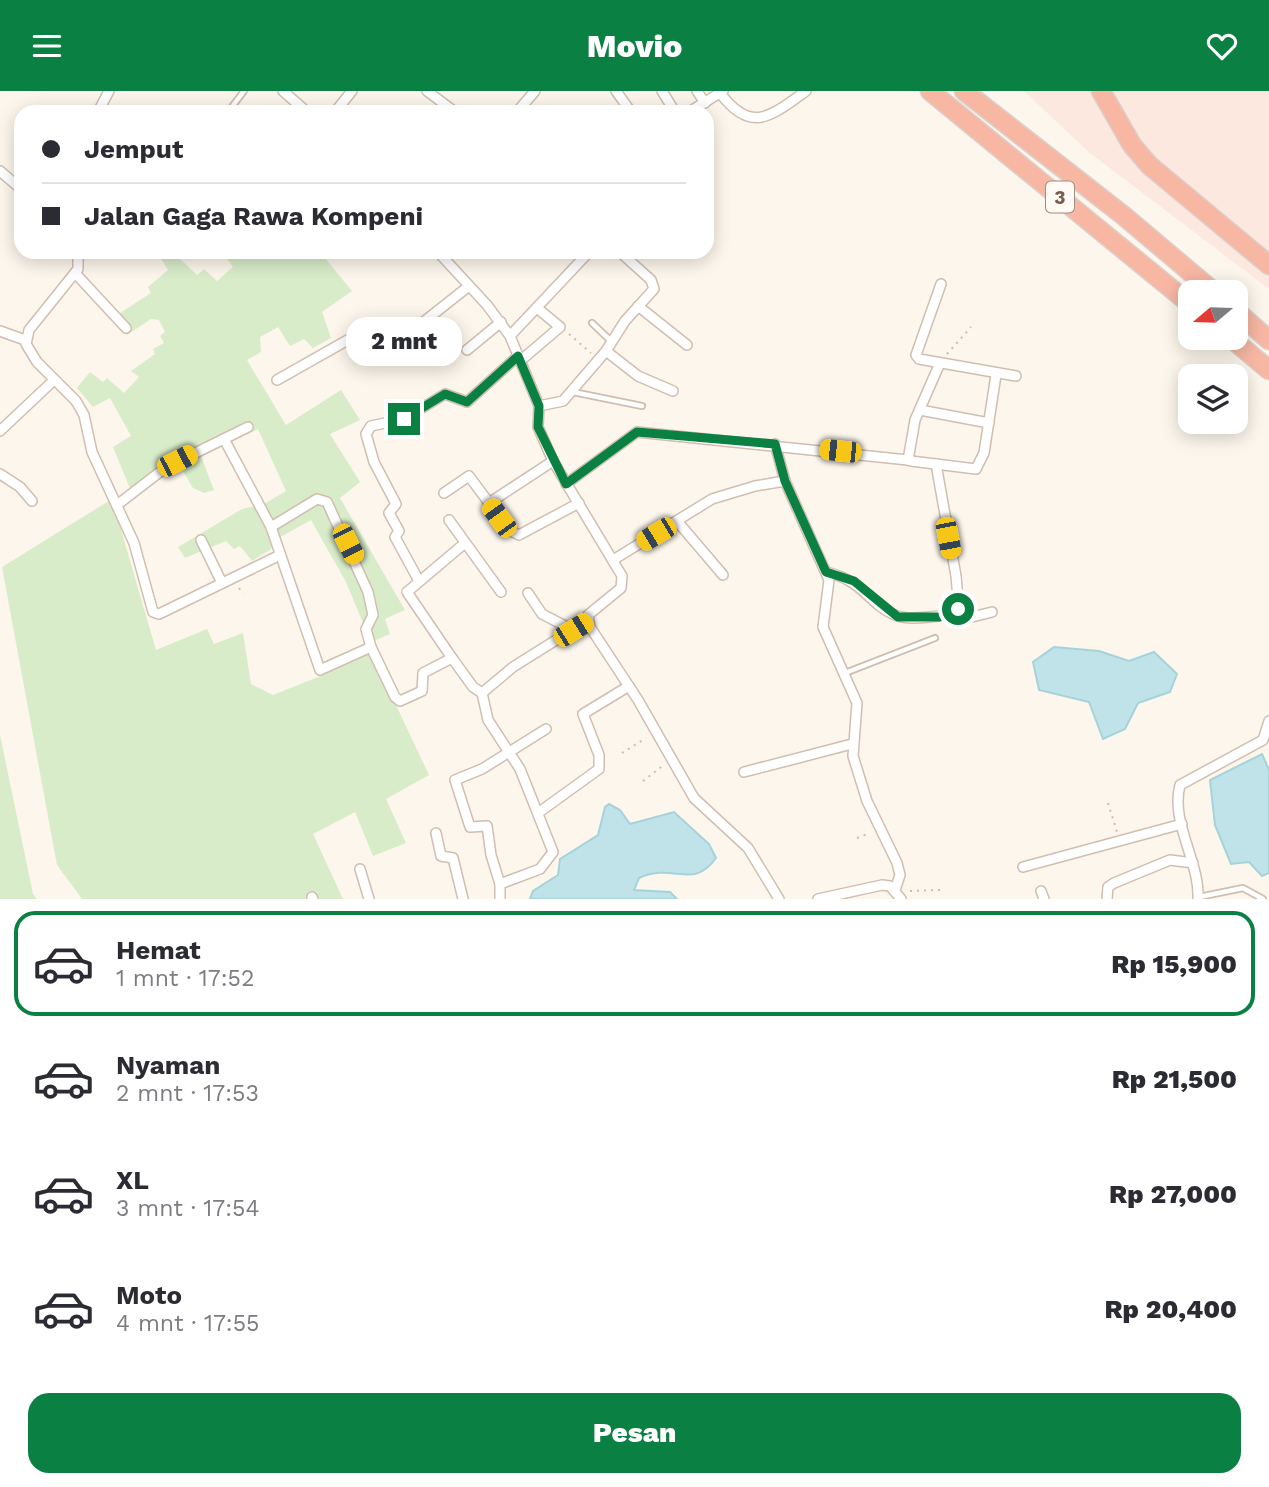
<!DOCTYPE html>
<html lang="id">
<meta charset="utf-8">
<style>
body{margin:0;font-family:"Work Sans",sans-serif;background:#f2f2f3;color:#2b2b33;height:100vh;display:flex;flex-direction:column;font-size:26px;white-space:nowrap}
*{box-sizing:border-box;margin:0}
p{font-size:23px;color:#7c7c81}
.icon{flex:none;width:38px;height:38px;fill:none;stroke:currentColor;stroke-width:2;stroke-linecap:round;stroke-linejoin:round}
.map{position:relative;height:808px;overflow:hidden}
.side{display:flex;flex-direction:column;background:#fff;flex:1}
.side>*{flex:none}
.banner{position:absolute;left:14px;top:14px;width:700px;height:154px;border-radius:21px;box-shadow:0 4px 18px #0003;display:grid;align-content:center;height:154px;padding:0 28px;background:#fff}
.needle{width:46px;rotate:251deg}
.controls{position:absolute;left:1178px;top:189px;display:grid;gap:14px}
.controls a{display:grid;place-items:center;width:70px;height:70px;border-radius:14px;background:#fff;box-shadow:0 4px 18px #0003;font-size:35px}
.end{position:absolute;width:32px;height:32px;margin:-16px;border:9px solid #0b8043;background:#fff;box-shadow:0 0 0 4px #fff}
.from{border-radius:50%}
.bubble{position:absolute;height:49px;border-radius:21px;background:#fff;box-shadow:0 4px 18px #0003;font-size:23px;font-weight:800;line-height:49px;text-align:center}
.car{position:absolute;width:21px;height:42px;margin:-21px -10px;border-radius:9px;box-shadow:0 0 5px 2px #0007;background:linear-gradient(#f5c518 24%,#345 0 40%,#f5c518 0 76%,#345 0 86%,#f5c518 0)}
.banner b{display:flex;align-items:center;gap:24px;height:66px;font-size:26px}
.banner b+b{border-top:2px solid #e1e1e2}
.banner i{width:18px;height:18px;background:#2b2b33}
ul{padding:12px 0 0;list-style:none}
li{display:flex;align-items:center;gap:21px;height:105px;margin:0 14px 10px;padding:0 14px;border:4px solid transparent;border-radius:21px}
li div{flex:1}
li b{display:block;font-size:26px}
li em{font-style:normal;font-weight:800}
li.selected{border-color:#0b8043}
li>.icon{width:63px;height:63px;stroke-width:1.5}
.action{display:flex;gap:14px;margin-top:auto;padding:14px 28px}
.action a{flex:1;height:80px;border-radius:21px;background:#0b8043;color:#fff;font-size:28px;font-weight:800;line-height:80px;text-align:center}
header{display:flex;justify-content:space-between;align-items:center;height:91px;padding:0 28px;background:#0b8043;color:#fff;font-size:32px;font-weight:800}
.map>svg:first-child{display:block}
</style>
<header><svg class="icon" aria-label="menu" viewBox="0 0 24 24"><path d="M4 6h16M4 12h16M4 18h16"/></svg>Movio<svg class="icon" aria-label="heart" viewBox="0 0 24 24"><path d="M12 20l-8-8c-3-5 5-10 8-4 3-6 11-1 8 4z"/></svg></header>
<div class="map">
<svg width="1269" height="808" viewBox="0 0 1269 808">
<rect width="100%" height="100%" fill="#fdf6ec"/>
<polygon fill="#fde8e0" points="1024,0 1269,0 1269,198 1090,62"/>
<g fill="#d8ecc9">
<polygon points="157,161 173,161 197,184 204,178 217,190 233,176 222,161 320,161 352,200 322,221 331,247 313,257 304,248 290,255 278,236 260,246 261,261 247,269 286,334 341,299 360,329 330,343 360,391 340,407 405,519 385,528 390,543 371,551 346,491 311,429 275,449 270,459 252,470 240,455 234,458 226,450 185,467 178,456 242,418 264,413 286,400 258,338 201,365 214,399 204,402 193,397 178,372 131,400 113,356 131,345 110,307 93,316 77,297 90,281 103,291 107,287 124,302 139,286 131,280 155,263 153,258 164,252 160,245 165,241 159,229 151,228 127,244 114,226 151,202 148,196 168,179"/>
<polygon points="112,408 156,559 207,538 214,553 243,542 251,593 273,604 323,584 370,559 429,684 386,708 406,752 373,765 355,721 313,743 343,808 82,808 57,774 2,476"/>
<polygon points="0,644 33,803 37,808 0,808"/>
</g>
<g fill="#bfe3e8" stroke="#a5d3da" stroke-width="2">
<polygon points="1054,556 1099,560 1129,570 1154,561 1177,583 1170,601 1138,612 1125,638 1103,648 1089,611 1039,599 1033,571"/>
<polygon points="1262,663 1269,679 1269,782 1262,785 1249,771 1231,773 1215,734 1210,689"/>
<path d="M609,713L620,719L630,733L674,721L709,753L716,767C692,800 675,771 639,787L634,799L670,801L677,808H530L533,800L558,784L560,768L598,744L605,716Z"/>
</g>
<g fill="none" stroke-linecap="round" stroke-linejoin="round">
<defs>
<g id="service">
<polyline points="228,21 244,0"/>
<polyline points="592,232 611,250"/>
<polyline points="573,301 642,315"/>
<polyline points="845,582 935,547"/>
<polyline points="1199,806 1243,797 1263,808"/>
</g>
<g id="minor">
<polyline points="283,0 307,21"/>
<polyline points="427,0 455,21"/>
<polyline points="616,0 631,21"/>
<polyline points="662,0 675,21"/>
<polyline points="697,0 705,12"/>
<path d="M720,2C751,43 770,26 806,0"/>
<polyline points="98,21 109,0"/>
<polyline points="335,21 352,0"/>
<polyline points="517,21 535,0"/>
<polyline points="689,21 723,0"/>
<polyline points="0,80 21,98"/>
<polyline points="78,161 78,178 29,239 26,253 37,271 76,310 84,324 92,361 134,452 153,521 159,523 280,464"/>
<polyline points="438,161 487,214 510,245 539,315 538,336 553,370 622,485 621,497 588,524 590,536 638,609 694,707 748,757 779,808"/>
<polyline points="75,182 126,237"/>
<polyline points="941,193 916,264 919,268 1016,285"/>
<polyline points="638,215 687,254"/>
<polyline points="0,240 25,249"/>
<polyline points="510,245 589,161"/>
<polyline points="467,259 501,231"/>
<polyline points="606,260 638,285 673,300"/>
<polyline points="520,270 560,236 537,217"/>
<polyline points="940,272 915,329 908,369 911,370 976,378 984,362 996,284"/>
<polyline points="277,289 353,246 370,268 388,259 469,195"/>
<polyline points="539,315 563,310 606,260 625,230 654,198 651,189 620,161"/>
<polyline points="920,319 989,332"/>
<polyline points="0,340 53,290"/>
<polyline points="224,348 271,436 320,579 371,556 395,606 400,610 422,600 423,582 452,567 473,596 482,602 513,576 588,529"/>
<polyline points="775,353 785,390 829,489 823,536 857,612 853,665 867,710 897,772 900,784 895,799"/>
<polyline points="0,383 20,396 32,410"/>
<polyline points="566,393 637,341 908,369"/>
<polyline points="444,402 469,385 509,439 519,444 579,412"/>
<polyline points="489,412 553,370"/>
<polyline points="117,414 165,377 248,336"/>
<polyline points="449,429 501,501"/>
<polyline points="677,430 723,484"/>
<polyline points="271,436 317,408 327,411 368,501 373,524 366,538 371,556"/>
<polyline points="201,449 222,492"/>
<polyline points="613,469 712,408 755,395 785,390"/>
<path d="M826,481C865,490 867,512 895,524C907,530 948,526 959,518L956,485L936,373"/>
<polyline points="419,490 395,446 399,440 389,422 396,413 374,371 366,343 371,335 404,328 445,303 467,311 518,265"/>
<polyline points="528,502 542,523 573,539"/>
<polyline points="959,518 972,526 992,521"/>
<polyline points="452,567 407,501 465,452"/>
<polyline points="482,602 488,629 520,678 553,761 540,778 500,793 500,808"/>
<polyline points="744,681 852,653"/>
<polyline points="538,722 599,678 599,664 583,623 629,595"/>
<polyline points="436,742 441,765 453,767 463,808"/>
<polyline points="1023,776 1182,733"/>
<polyline points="360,778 369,808"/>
<polyline points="500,793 491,764 487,735 470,736 455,689 482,678 546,638"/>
<polyline points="1041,800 1044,808"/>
<polyline points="312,806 313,808"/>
<polyline points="818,808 882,794 890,795 901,808"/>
<polyline points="1107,808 1108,796 1114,792 1170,769 1193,772"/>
<path d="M1198,808C1200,771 1170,731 1180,694L1263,649L1269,630"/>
</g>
<g id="motorway">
<polyline points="930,0 1190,213"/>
<polyline points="964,0 1124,125 1214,201"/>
<polyline points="1101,0 1132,54 1149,74 1269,174"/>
<polyline points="1236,220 1269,249"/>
<polyline points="1231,247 1269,279"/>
</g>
</defs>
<use href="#service" stroke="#d1beb0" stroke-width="8"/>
<use href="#minor" stroke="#d1beb0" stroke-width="12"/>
<use href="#motorway" stroke="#dad1cd" stroke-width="21"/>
<g stroke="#d9b8a5" stroke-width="2" stroke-dasharray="2 5" stroke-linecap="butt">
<polyline points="569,243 591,262"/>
<polyline points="947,263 971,236"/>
<polyline points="239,497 243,503"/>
<polyline points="622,662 646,647"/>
<polyline points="643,690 665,673"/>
<polyline points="1108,712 1117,741"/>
<polyline points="857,747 870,742"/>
<polyline points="910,800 940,799"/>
</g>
<use href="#service" stroke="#fff" stroke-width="4.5"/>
<use href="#minor" stroke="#fff" stroke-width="9"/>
<use href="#motorway" stroke="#f7b7a3" stroke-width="18"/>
</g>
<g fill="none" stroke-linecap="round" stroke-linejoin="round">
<polyline stroke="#0b8043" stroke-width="9" points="404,328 445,303 467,311 518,265 539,315 538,336 566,393 637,341 775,353 785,390 826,481 854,490 898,526 939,526 958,518"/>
</g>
<g text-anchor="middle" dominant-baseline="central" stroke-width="6" stroke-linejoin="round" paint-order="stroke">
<rect fill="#fffaf3" stroke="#a28b7f" stroke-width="2" x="1046" y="90.5" width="28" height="31" rx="5"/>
<g font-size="19" font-weight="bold" fill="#7a5c4d">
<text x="1060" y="106">3</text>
</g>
</g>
</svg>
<div class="controls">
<a><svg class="needle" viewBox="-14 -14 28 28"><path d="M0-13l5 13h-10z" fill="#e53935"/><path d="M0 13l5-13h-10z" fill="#7c7c81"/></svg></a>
<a><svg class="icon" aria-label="layers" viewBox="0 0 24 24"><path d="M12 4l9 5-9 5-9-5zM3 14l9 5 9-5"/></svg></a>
</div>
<i class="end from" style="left:958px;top:518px"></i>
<i class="end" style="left:404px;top:328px"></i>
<div class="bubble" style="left:346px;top:226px;width:116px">2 mnt</div>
<i class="car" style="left:840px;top:360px;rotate:276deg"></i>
<i class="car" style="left:177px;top:370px;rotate:63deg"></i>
<i class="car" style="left:499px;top:427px;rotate:324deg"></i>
<i class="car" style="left:656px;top:443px;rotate:239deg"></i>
<i class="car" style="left:948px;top:447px;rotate:169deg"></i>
<i class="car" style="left:348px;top:453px;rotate:153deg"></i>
<i class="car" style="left:573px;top:539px;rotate:58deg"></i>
<div class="banner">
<b><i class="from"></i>Jemput</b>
<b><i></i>Jalan Gaga Rawa Kompeni</b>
</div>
</div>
<section class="side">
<ul>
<li class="selected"><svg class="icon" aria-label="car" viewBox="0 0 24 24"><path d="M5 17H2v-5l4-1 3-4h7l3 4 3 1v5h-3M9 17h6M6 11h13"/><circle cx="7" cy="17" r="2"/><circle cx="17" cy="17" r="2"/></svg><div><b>Hemat</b><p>1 mnt · 17:52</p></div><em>Rp 15,900</em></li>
<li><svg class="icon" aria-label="car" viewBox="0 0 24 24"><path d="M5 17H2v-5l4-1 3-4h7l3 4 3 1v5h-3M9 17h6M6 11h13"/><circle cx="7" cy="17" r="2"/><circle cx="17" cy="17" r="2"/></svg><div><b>Nyaman</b><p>2 mnt · 17:53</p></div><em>Rp 21,500</em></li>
<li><svg class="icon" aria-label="car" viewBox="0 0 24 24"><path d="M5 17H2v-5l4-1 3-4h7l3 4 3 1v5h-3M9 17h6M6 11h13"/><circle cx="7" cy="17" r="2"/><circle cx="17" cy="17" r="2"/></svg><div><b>XL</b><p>3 mnt · 17:54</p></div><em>Rp 27,000</em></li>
<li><svg class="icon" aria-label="car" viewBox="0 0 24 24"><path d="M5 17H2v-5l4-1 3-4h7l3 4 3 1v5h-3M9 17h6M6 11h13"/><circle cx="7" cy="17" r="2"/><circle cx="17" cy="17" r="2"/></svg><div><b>Moto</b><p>4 mnt · 17:55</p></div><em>Rp 20,400</em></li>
</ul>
<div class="action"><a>Pesan</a></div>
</section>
